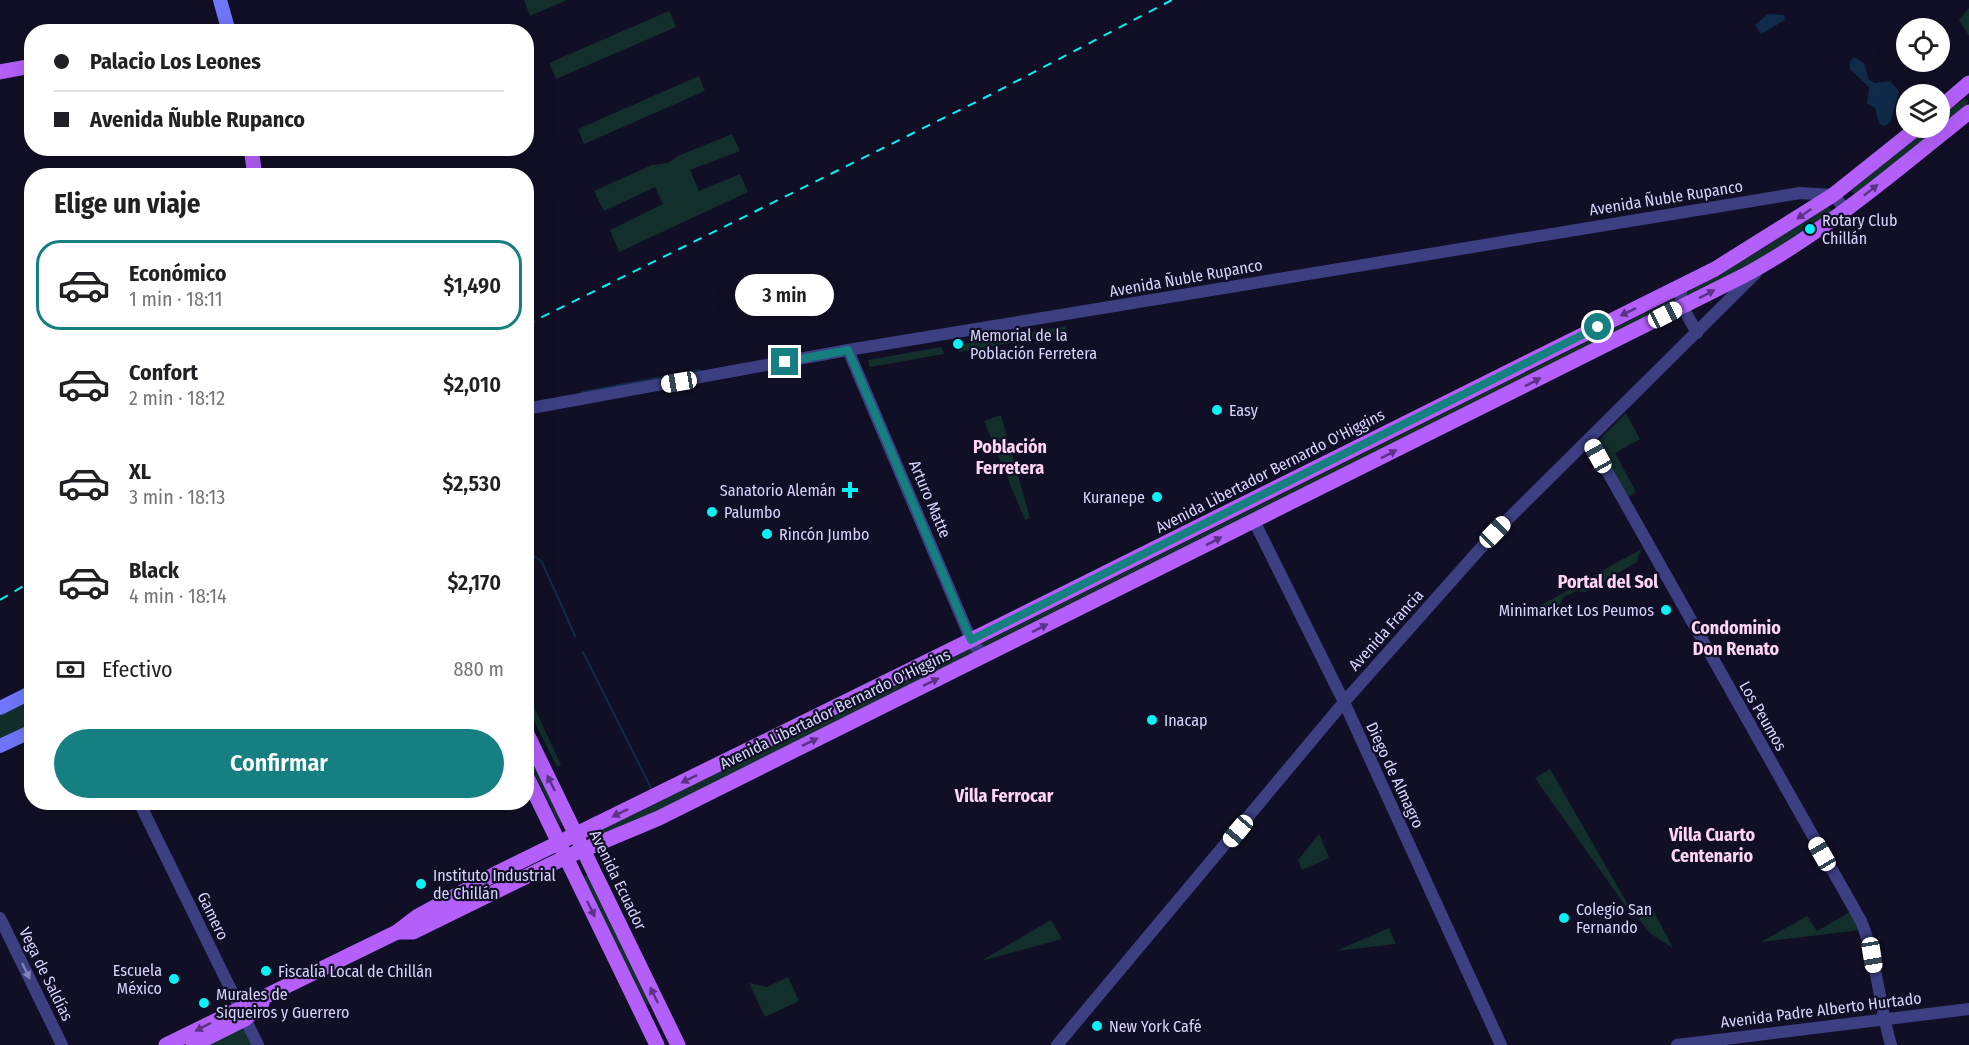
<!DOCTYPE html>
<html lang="es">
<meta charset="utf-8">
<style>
body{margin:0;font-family:"Fira Sans Condensed",sans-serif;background:#f2f2f2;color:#202124;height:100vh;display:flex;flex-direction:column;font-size:22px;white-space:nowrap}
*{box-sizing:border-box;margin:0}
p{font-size:20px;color:#757577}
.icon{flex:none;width:33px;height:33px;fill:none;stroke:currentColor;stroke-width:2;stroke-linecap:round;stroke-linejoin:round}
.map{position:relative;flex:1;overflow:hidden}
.side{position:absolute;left:24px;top:168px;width:510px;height:642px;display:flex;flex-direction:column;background:#fff;border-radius:24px;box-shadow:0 6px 24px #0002}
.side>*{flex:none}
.guide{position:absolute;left:24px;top:24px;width:510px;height:132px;border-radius:24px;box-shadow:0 6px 24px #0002;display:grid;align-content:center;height:132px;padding:0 30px;background:#fff}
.fabs{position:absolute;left:1896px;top:18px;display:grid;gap:12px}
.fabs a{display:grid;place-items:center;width:54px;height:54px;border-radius:50%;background:#fff;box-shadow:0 6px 24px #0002;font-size:30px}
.end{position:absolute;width:27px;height:27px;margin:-14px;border:8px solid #157f82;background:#fff;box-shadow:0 0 0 3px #fff}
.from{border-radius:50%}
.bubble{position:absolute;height:42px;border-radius:21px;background:#fff;box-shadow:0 6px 24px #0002;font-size:20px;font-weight:600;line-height:42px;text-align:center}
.car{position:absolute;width:18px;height:36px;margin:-18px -9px;border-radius:8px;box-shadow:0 0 4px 2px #0007;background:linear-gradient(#fff 24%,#345 0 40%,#fff 0 76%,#345 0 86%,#fff 0)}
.guide b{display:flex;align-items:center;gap:21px;height:57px;font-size:22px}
.guide b+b{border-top:2px solid #e0e0e0}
.guide i{width:15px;height:15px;background:#202124}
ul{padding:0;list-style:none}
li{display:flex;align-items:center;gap:18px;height:90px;margin:0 12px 9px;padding:0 18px;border:3px solid transparent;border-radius:24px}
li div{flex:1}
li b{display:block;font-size:22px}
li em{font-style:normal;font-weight:600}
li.on{border-color:#157f82}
li>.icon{width:54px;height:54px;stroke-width:1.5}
h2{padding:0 30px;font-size:27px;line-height:72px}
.pay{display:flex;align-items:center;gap:15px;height:66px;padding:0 30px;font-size:22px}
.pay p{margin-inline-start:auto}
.cta{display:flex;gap:12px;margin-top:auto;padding:12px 30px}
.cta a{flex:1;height:69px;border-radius:36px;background:#157f82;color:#fff;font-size:24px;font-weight:600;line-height:69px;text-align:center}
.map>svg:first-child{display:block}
</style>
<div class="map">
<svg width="1969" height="1045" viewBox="0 0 1969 1045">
<rect width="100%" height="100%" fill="#110f25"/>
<g fill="#132f2b">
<polygon points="524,0 567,0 530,16"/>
<polygon points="1969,8 1969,36 1959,20"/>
<polygon points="669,11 676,27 556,79 549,63"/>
<polygon points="699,76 705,91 584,144 578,129"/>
<polygon points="1964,99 1968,101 1967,106 1916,149 1854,194 1851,190 1927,128 1940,128 1940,117"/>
<polygon points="732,134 740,151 690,170 699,191 740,174 748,192 619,252 610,230 663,204 655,187 604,211 594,191 652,165 668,163 678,156"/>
<polygon points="1828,206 1834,213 1764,258 657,812 602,836 598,831 985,642 1681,295 1759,251"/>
<polygon points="1066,326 1067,333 959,352 956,345"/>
<polygon points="941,347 944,354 870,367 868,360"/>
<polygon points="1626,413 1640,439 1615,453 1636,492 1628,497 1598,441"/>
<polygon points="1001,415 1030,518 1025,520 984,421"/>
<polygon points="1641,549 1637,562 1585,592 1577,591 1563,597 1559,610 1545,619 1538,607"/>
<polygon points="1643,575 1658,576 1660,578 1643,587 1638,578"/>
<polygon points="527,692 561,765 557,767 527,707"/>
<polygon points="31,696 31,727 0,742 0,712"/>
<polygon points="526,741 566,821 559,824 527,758"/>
<polygon points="1550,769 1631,910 1629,911 1535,778"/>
<polygon points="1319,834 1329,858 1302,870 1298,860"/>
<polygon points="588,875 654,1002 645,1006 579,878"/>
<polygon points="1653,910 1673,948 1651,934 1638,918"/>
<polygon points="1850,912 1860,930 1761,942 1807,916 1817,931"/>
<polygon points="1051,920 1062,939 981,961"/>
<polygon points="1389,928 1396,944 1336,951"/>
<polygon points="788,977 799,1001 765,1017 749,983 767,987"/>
<polygon points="245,1026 254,1045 207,1045"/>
</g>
<g fill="#102a49">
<polygon points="1768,14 1784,15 1785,20 1761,34 1755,25"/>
<polygon points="1854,57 1864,63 1869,80 1875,83 1890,81 1899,91 1890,123 1884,126 1879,124 1875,108 1867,104 1869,87 1850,69 1850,61"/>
</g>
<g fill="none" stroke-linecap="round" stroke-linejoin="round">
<g stroke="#102a49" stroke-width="2">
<polyline points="582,392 700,370"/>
<polyline points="526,401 528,400"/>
<polyline points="526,550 542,562 575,636"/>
<polyline points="583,652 651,788"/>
</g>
<g stroke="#3c3f82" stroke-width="12">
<polyline points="1681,286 1681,304 1697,333"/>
<polyline points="848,350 971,640 978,650 988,654"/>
<polyline points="526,409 848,350 1800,193 1833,195 1846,210"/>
<path d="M1589,439L1861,921C1877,960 1879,1004 1891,1045"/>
<polyline points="1254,521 1344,702 1501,1045"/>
<polyline points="139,802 258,1045"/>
<polyline points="0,918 62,1045"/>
<polyline points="1057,1045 1344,702 1495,532 1756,273"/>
<polyline points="1677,1045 1969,1009"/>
</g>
<g stroke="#6f76fa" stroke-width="14">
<polyline points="220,0 229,32"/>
<polyline points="0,708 32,692"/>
<polyline points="0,746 32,731"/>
</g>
<g stroke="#b45ffa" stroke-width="15">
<polyline points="0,72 32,66"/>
<polyline points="1940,108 1969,83"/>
<polyline points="251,148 255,176"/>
<polyline points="526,732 678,1045"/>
<polyline points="526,775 657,1045"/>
<path d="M397,932H413L566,857L659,818L1745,275C1826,231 1897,170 1969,112"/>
<polyline points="166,1045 397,932 418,916 495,874 971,640 1715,269 1833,195 1917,128"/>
<polyline points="193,1045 245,1019 262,1003"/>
</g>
<g stroke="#08f1f6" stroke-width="2" stroke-dasharray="9 8" stroke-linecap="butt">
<polyline points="526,325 992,94 1172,0"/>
<polyline points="0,600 32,581"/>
</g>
</g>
<defs><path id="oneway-solid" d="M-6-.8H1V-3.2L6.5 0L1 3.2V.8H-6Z" transform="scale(1.5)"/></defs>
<g fill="#5a3385">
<use href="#oneway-solid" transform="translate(1871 190) rotate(-38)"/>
<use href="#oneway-solid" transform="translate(1804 214) rotate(145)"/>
<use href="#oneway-solid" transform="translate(1707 294) rotate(-27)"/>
<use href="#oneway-solid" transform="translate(1628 312) rotate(154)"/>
<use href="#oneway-solid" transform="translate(1533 382) rotate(-27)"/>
<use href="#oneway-solid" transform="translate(1389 454) rotate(-27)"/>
<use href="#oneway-solid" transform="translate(1214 541) rotate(-27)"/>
<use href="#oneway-solid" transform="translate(1040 628) rotate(-27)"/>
<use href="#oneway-solid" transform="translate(931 682) rotate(-26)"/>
<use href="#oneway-solid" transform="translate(810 742) rotate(-26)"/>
<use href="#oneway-solid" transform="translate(689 779) rotate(154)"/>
<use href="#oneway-solid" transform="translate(551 783) rotate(-116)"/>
<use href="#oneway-solid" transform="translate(620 813) rotate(154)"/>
<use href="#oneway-solid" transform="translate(591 909) rotate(64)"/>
<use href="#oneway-solid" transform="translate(654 995) rotate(-116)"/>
<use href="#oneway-solid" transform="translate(203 1027) rotate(153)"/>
</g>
<use fill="#8182ba" href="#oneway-solid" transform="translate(26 971) rotate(64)"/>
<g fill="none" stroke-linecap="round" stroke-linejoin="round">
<polyline stroke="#157f82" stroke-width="8" points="785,362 848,350 971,640 1598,327"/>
</g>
<g fill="#08f1f6" stroke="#110f25" stroke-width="2">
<circle cx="1810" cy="229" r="6"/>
<circle cx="958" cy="344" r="6"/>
<circle cx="1217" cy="410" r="6"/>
<path d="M847 481h6v6h6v6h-6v6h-6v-6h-6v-6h6z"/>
<circle cx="1157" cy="497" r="6"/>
<circle cx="712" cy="512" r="6"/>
<circle cx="767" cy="534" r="6"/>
<circle cx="1666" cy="610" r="6"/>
<circle cx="1152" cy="720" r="6"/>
<circle cx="421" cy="884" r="6"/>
<circle cx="1564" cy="918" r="6"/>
<circle cx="266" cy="971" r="6"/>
<circle cx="174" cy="979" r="6"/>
<circle cx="204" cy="1003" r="6"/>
<circle cx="1097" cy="1026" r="6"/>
</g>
<g text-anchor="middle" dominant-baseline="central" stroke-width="4.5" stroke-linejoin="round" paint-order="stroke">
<g font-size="16" fill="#d6d5fe" stroke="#110f25">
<text transform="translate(1666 198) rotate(-9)">Avenida Ñuble Rupanco</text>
<text transform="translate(1186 278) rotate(-10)">Avenida Ñuble Rupanco</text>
<text transform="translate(1270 471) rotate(-27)">Avenida Libertador Bernardo O'Higgins</text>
<text transform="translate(930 499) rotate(67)">Arturo Matte</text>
<text transform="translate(1386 630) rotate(-48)">Avenida Francia</text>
<text transform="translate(835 709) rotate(-26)">Avenida Libertador Bernardo O'Higgins</text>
<text transform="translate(1763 716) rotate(60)">Los Peumos</text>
<text transform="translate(1395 775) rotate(65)">Diego de Almagro</text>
<text transform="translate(618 880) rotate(64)">Avenida Ecuador</text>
<text transform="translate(213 916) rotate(64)">Gamero</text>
<text transform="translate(46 974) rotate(64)">Vega de Saldías</text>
<text transform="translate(1821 1010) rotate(-7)">Avenida Padre Alberto Hurtado</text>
</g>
<g font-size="16" fill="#d6d5fe" stroke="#110f25" text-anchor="start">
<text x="1822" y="220">Rotary Club<tspan x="1822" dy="18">Chillán</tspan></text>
<text x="970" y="335">Memorial de la<tspan x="970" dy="18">Población Ferretera</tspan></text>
<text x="1229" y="410">Easy</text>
<text x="836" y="490" text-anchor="end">Sanatorio Alemán</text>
<text x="1145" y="497" text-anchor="end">Kuranepe</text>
<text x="724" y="512">Palumbo</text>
<text x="779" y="534">Rincón Jumbo</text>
<text x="1654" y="610" text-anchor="end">Minimarket Los Peumos</text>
<text x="1164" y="720">Inacap</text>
<text x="433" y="875">Instituto Industrial<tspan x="433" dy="18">de Chillán</tspan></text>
<text x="1576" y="909">Colegio San<tspan x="1576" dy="18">Fernando</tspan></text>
<text x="162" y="970" text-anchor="end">Escuela<tspan x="162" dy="18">México</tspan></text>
<text x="278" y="971">Fiscalía Local de Chillán</text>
<text x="216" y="994">Murales de<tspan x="216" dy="18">Siqueiros y Guerrero</tspan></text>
<text x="1109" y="1026">New York Café</text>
</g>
<g font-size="18" font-weight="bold" fill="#fed6f3" stroke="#110f25">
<text x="1010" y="447">Población<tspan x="1010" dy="21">Ferretera</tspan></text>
<text x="1608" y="582">Portal del Sol</text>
<text x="1736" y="628">Condominio<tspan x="1736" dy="21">Don Renato</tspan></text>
<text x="1004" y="796">Villa Ferrocar</text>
<text x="1712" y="835">Villa Cuarto<tspan x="1712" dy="21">Centenario</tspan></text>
</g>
</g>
</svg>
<div class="fabs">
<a><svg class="icon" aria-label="locate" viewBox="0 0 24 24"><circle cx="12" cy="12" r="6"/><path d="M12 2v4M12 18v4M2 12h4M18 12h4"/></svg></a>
<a><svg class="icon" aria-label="layers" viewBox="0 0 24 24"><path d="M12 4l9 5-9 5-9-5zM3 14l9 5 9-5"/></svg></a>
</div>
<i class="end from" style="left:1598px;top:327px"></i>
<i class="end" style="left:785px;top:362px"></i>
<div class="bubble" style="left:735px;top:274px;width:99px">3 min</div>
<i class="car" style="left:1665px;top:315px;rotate:63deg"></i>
<i class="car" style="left:679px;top:382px;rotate:260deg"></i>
<i class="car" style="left:1598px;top:456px;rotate:331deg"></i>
<i class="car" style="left:1495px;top:532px;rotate:44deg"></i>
<i class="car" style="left:1238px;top:831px;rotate:220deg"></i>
<i class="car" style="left:1822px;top:854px;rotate:330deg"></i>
<i class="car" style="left:1872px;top:955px;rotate:171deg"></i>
<div class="guide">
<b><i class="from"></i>Palacio Los Leones</b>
<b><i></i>Avenida Ñuble Rupanco</b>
</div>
<section class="side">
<h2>Elige un viaje</h2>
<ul>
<li class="on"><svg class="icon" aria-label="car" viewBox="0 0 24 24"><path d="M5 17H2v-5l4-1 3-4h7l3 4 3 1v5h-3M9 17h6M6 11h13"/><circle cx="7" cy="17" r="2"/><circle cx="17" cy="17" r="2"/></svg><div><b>Económico</b><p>1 min · 18:11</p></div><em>$1,490</em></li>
<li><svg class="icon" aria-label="car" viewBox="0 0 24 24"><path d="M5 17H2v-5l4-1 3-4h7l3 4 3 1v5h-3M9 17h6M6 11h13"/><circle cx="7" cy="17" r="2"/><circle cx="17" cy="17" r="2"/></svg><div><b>Confort</b><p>2 min · 18:12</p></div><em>$2,010</em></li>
<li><svg class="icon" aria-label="car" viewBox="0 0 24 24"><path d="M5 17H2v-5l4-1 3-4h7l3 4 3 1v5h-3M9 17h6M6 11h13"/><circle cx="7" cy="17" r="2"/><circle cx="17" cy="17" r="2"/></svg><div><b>XL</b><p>3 min · 18:13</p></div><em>$2,530</em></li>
<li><svg class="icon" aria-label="car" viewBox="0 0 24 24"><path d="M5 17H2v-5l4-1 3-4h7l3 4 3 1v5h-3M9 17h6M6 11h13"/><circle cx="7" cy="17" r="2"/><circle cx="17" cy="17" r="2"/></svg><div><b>Black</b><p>4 min · 18:14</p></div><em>$2,170</em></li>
</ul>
<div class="pay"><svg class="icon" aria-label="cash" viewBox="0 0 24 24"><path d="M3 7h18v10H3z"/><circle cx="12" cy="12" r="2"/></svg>Efectivo<p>880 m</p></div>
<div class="cta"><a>Confirmar</a></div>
</section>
</div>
